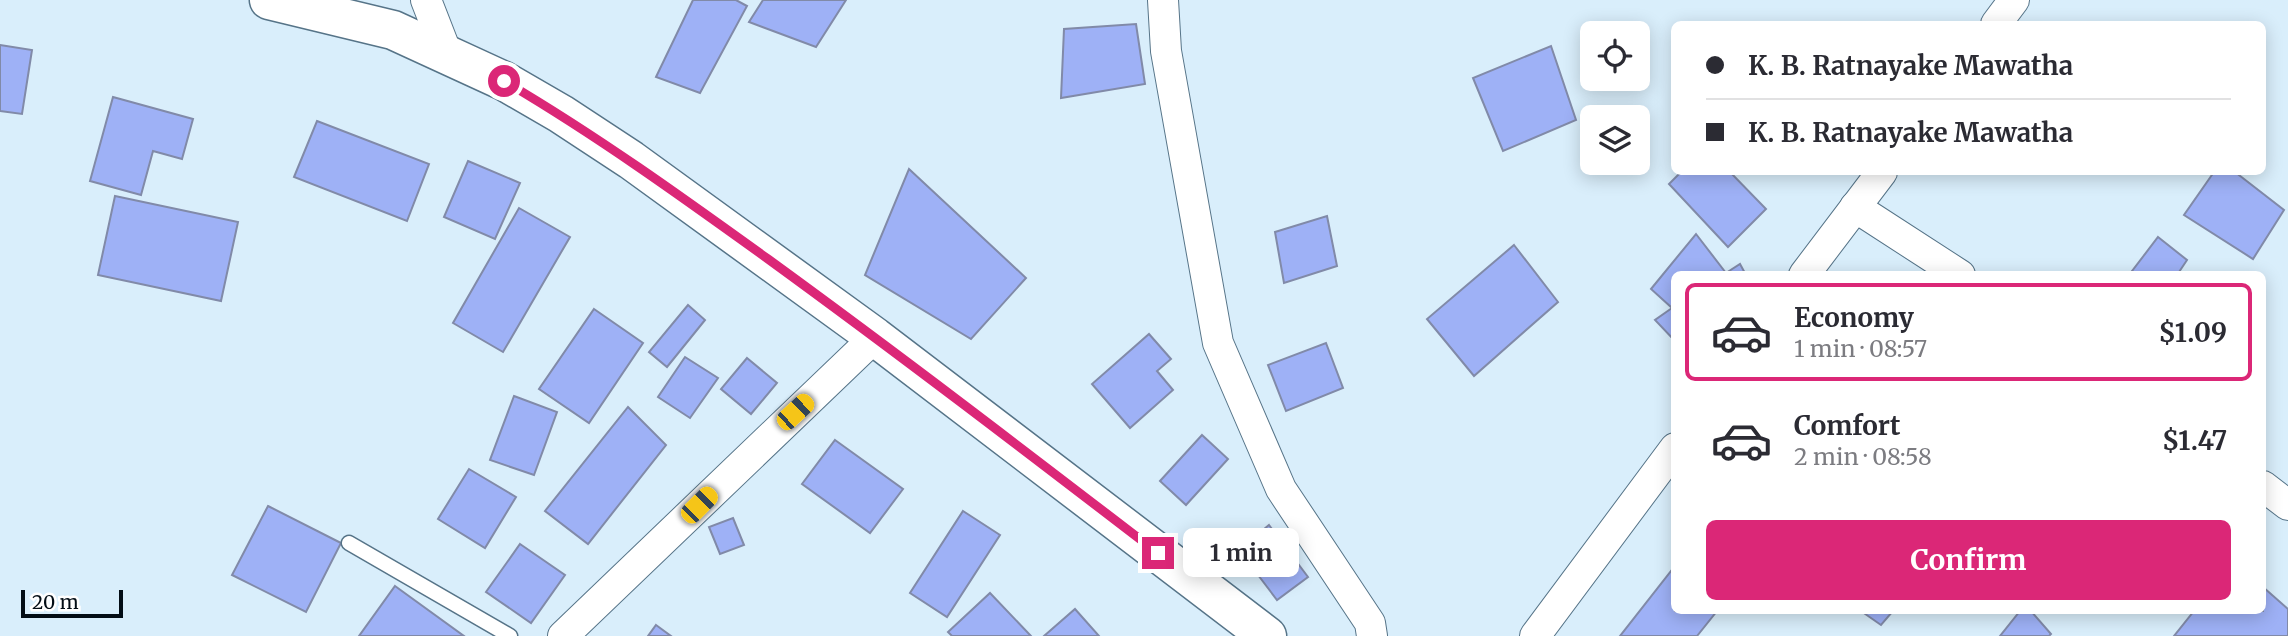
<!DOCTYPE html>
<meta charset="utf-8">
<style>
body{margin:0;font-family:Merriweather,serif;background:#f7f7f7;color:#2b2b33;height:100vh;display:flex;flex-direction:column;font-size:26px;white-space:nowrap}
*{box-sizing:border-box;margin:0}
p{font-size:23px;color:#7c7c81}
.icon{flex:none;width:38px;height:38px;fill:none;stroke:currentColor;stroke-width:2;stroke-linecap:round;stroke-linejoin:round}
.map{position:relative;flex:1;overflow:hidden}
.panel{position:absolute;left:1671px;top:271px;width:595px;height:343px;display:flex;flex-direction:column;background:#fff;border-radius:10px;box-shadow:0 4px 18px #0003}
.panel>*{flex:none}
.top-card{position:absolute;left:1671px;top:21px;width:595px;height:154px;border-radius:10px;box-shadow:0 4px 18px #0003;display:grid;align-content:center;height:154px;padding:0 35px;background:#fff}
.tools{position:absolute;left:1580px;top:21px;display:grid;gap:14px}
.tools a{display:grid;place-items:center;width:70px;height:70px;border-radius:10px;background:#fff;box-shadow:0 4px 18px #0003;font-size:35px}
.scale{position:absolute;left:21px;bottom:18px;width:102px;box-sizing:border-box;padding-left:7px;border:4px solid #030d15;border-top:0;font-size:19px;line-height:24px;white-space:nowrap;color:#030d15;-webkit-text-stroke:5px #fff;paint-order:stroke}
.end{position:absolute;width:32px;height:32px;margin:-16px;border:9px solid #db2777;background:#fff;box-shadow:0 0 0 4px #fff}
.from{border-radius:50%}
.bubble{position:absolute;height:49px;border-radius:10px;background:#fff;box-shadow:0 4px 18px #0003;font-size:23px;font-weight:700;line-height:49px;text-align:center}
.car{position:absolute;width:21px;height:42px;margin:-21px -10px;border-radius:9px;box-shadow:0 0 5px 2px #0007;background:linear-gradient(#f5c518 24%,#345 0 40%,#f5c518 0 76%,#345 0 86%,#f5c518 0)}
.top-card b{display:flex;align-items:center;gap:24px;height:66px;font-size:26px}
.top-card b+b{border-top:2px solid #e1e1e2}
.top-card i{width:18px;height:18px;background:#2b2b33}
ul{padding:12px 0 0;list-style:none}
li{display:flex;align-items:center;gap:21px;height:98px;margin:0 14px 10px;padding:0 21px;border:4px solid transparent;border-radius:10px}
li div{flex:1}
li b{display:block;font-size:26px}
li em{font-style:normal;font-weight:700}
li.current{border-color:#db2777}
li>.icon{width:63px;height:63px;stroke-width:1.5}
.button{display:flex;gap:14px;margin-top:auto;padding:14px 35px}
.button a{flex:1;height:80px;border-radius:10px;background:#db2777;color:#fff;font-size:28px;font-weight:700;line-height:80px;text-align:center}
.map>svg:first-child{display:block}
</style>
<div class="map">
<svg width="2288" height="636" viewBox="0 0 2288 636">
<rect width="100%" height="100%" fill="#d9eefb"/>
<g fill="#9eb1f6" stroke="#818aa8" stroke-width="2">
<polygon points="693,0 736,0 747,6 700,93 656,77"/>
<polygon points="763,0 846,0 816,47 749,22"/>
<polygon points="1136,24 1145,84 1061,98 1064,29"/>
<polygon points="0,45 32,50 22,114 0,111"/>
<polygon points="1551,46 1576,120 1503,151 1473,78"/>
<polygon points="113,97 193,119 182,159 153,151 141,195 90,181"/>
<polygon points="317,121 429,164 407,221 294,177"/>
<polygon points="468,161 520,183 495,239 444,217"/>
<polygon points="909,169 1026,278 971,339 865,275"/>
<polygon points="1681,172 1730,172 1766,209 1728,247 1669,184"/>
<polygon points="2214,172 2235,172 2284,210 2253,259 2184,215"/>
<polygon points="115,196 238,222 221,301 98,275"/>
<polygon points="519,208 570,237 503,352 453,323"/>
<polygon points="1327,216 1337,266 1284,283 1275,232"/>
<polygon points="1696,234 1726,273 1740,264 1746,275 1675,275 1675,341 1655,320 1672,308 1651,289"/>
<polygon points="2158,237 2187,260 2177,275 2129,275"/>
<polygon points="1514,245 1558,302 1474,376 1427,319"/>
<polygon points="688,305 705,320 667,367 649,352"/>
<polygon points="594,309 643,343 589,423 539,389"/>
<polygon points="1149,334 1171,359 1157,371 1173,390 1130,428 1092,384"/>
<polygon points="1326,343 1343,388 1286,411 1268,365"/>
<polygon points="685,357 718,378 690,418 658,397"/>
<polygon points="747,358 777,383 751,414 721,389"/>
<polygon points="514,396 557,412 534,475 490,460"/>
<polygon points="628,407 666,445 588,544 545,511"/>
<polygon points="1202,435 1228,459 1186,505 1160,481"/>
<polygon points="835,440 903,489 870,533 802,484"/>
<polygon points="469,469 516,497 485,548 438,519"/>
<polygon points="268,506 341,543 306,612 232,575"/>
<polygon points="963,511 1000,535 947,617 910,593"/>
<polygon points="733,518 744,545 720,554 709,527"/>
<polygon points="1269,525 1308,577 1277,600 1239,550"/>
<polygon points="520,544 565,575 531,623 486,592"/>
<polygon points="1675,566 1675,611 1717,611 1697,636 1620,636"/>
<polygon points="395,586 464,636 359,636"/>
<polygon points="2263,587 2288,609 2288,636 2174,636 2194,611 2263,611"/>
<polygon points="990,593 1031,636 952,636 948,632"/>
<polygon points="1075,609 1099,636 1044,636"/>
<polygon points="1861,611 1893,611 1881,625"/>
<polygon points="2020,611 2031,611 2051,634 2049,636 2000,636"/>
<polygon points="656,625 671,636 648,636"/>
</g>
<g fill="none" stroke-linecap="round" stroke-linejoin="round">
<defs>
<polyline id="lane" points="349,543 510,636"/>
<g id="street">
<polyline points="426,0 447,54"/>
<polyline points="1163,0 1166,51 1218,343 1281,489 1370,623 1372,636"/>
<polyline points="1996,24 2014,0"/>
<polyline points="1855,207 1960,275"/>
<polyline points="1804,275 1882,172"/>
<polyline points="2263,486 2288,505"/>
<polyline points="563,636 875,337"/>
<polyline points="1535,636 1675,448"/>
</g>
<polyline id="highway" points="269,0 393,30 504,81 561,114 631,160 875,337 1267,636"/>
</defs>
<use href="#lane" stroke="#567488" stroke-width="17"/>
<use href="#street" stroke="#567488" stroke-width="32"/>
<use href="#highway" stroke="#567488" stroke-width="41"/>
<use href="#lane" stroke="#fff" stroke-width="14"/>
<use href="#street" stroke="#fff" stroke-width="30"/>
<use href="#highway" stroke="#fff" stroke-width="38"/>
</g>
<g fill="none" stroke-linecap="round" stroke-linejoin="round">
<path stroke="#db2777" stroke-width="9" d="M504,81C596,135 682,197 768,259C900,355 1029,454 1158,553"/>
</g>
</svg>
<div class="tools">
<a><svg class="icon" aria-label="locate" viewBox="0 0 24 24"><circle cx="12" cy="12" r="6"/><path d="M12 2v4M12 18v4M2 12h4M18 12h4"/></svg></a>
<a><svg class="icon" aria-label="layers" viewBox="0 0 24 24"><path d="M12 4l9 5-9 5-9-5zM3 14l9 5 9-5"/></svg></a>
</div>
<div class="scale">20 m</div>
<i class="end from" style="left:504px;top:81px"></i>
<i class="end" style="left:1158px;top:553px"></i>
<div class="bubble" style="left:1183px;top:528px;width:116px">1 min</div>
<i class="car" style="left:795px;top:412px;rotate:47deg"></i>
<i class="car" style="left:699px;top:505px;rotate:45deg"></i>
<div class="top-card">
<b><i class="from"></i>K. B. Ratnayake Mawatha</b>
<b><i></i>K. B. Ratnayake Mawatha</b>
</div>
<section class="panel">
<ul>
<li class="current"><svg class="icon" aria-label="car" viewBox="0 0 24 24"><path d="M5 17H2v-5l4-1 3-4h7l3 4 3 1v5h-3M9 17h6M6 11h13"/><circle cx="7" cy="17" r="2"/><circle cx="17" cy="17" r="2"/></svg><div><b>Economy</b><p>1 min · 08:57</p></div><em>$1.09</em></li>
<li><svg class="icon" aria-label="car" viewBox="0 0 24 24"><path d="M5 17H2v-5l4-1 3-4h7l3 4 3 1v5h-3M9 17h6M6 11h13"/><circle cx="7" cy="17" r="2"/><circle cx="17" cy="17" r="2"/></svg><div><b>Comfort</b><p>2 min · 08:58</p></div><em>$1.47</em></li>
</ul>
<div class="button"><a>Confirm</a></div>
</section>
</div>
